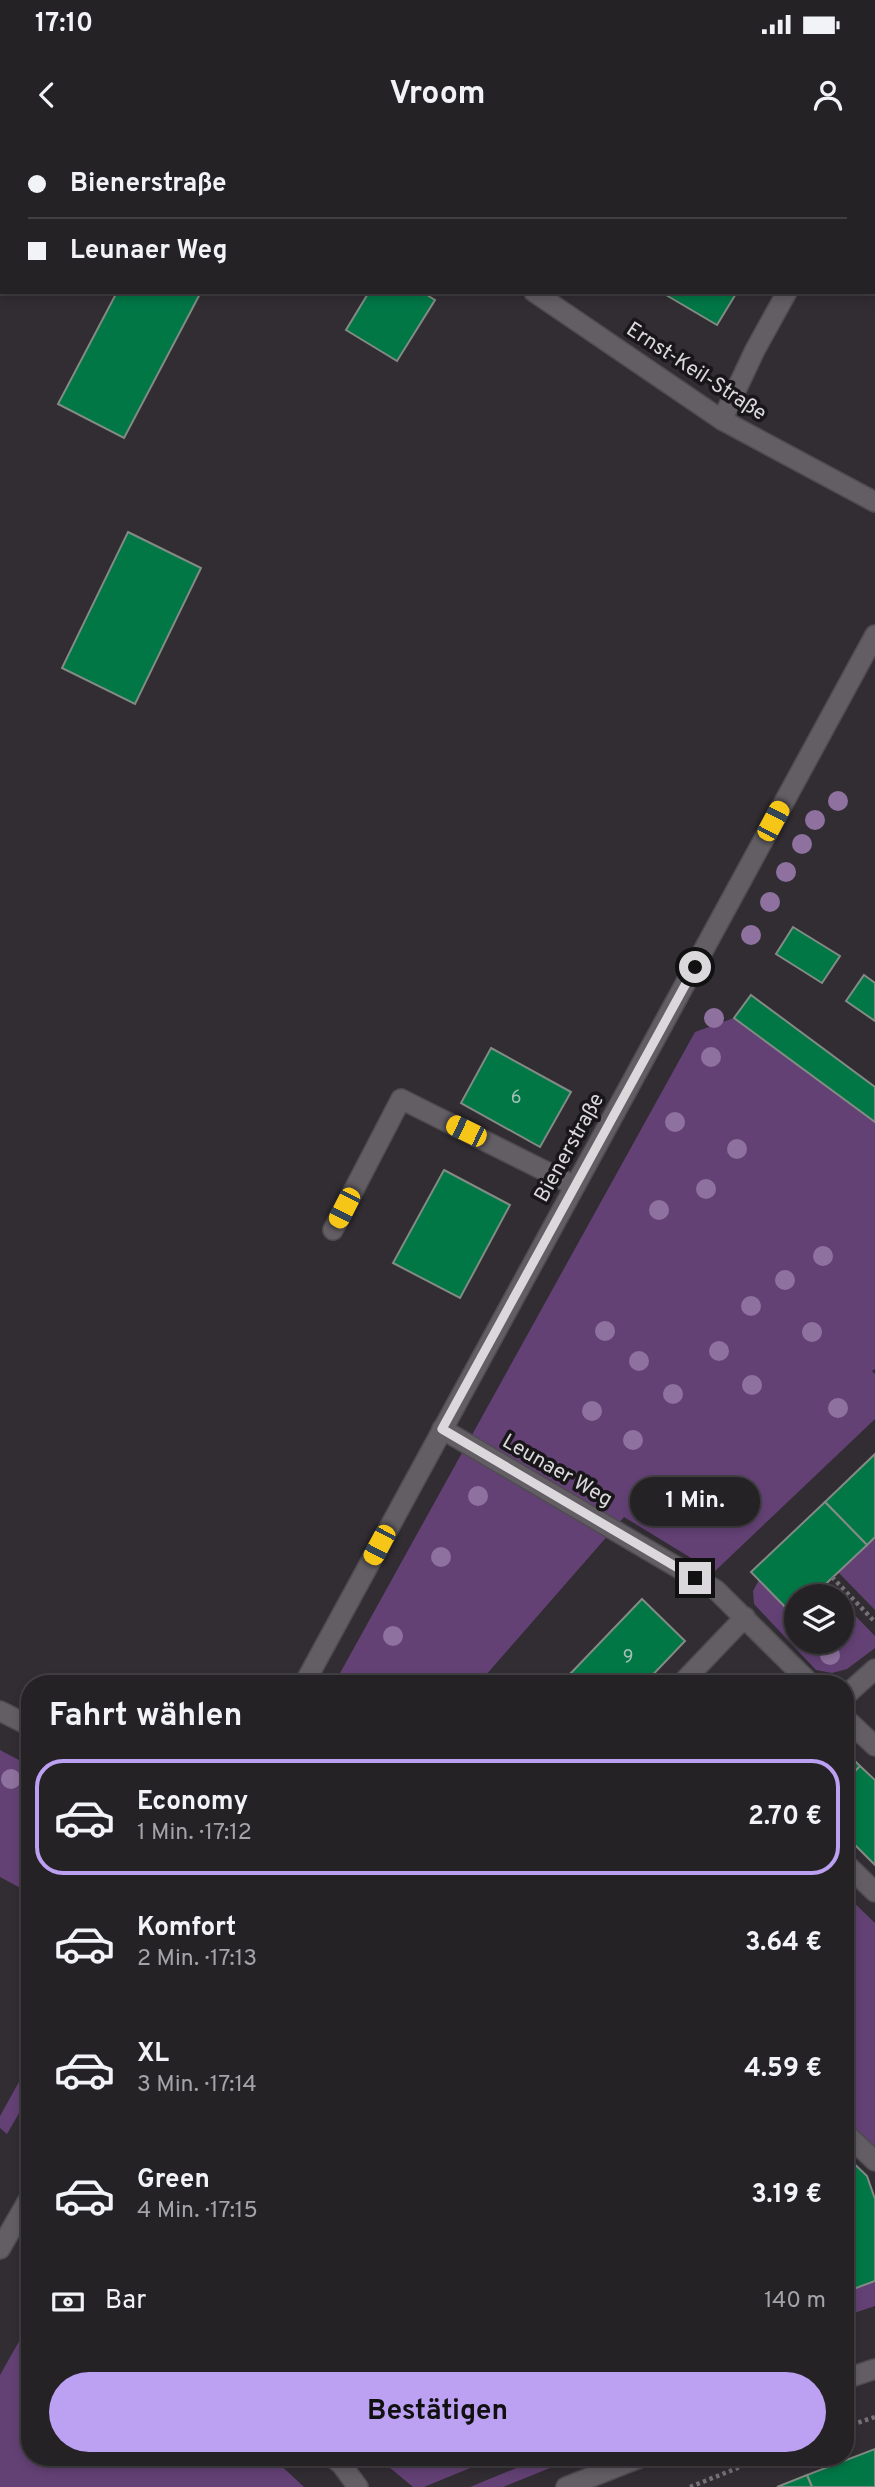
<!DOCTYPE html>
<html lang="de">
<meta charset="utf-8">
<style>
body{margin:0;font-family:Overpass,sans-serif;background:#2d2a2e;color:#f1f3f6;height:100vh;display:flex;flex-direction:column;font-size:26px;white-space:nowrap}
*{box-sizing:border-box;margin:0}
p{font-size:23px;color:#a3a4a7}
.icon{flex:none;width:38px;height:38px;fill:none;stroke:currentColor;stroke-width:2;stroke-linecap:round;stroke-linejoin:round}
.map{position:relative;flex:1;overflow:hidden}
.details{position:absolute;left:21px;top:1535px;width:833px;height:791px;display:flex;flex-direction:column;background:#252226;border-radius:28px;box-shadow:0 4px 10px #0003,0 0 0 2px #423f43}
.details>*{flex:none}
.top-card{position:absolute;left:0px;top:0px;width:875px;height:154px;box-shadow:0 4px 10px #0003,0 0 0 2px #423f43;display:grid;align-content:center;height:154px;padding:0 28px;background:#252226}
.buttons{position:absolute;left:784px;top:1444px;display:grid;gap:14px}
.buttons a{display:grid;place-items:center;width:70px;height:70px;border-radius:50%;background:#252226;box-shadow:0 4px 10px #0003,0 0 0 2px #423f43;font-size:35px}
.end{position:absolute;width:32px;height:32px;margin:-16px;border:9px solid #dbd8dc;background:#111;box-shadow:0 0 0 4px #111}
.from{border-radius:50%}
.bubble{position:absolute;height:49px;border-radius:24px;background:#252226;box-shadow:0 4px 10px #0003,0 0 0 2px #423f43;font-size:23px;font-weight:700;line-height:49px;text-align:center}
.car{position:absolute;width:21px;height:42px;margin:-21px -10px;border-radius:9px;box-shadow:0 0 5px 2px #0007;background:linear-gradient(#f5c518 24%,#345 0 40%,#f5c518 0 76%,#345 0 86%,#f5c518 0)}
.top-card b{display:flex;align-items:center;gap:24px;height:66px;font-size:26px}
.top-card b+b{border-top:2px solid #423f43}
.top-card i{width:18px;height:18px;background:#f1f3f6}
ul{padding:0;list-style:none}
li{display:flex;align-items:center;gap:21px;height:116px;margin:0 14px 10px;padding:0 14px;border:4px solid transparent;border-radius:28px}
li div{flex:1}
li b{display:block;font-size:26px}
li em{font-style:normal;font-weight:700}
li.current{border-color:#bca0f2}
li>.icon{width:63px;height:63px;stroke-width:1.5}
h2{padding:0 28px;font-size:32px;line-height:84px}
.pay{display:flex;align-items:center;gap:18px;height:77px;padding:0 28px;font-size:26px}
.pay p{margin-inline-start:auto}
.button{display:flex;gap:14px;margin-top:auto;padding:14px 28px}
.button a{flex:1;height:80px;border-radius:42px;background:#bca0f2;color:#111;font-size:28px;font-weight:700;line-height:80px;text-align:center}
.status{display:flex;justify-content:space-between;align-items:center;height:49px;padding:0 35px;background:#252226;direction:ltr}
.status svg{height:19px;fill:currentColor}
header{display:flex;justify-content:space-between;align-items:center;height:91px;padding:0 28px;background:#252226;font-size:32px;font-weight:700}
.map>svg:first-child{display:block}
</style>
<div class="status"><b>17:10</b><svg viewBox="0 0 49 12"><path d="M0 12V9h3v3zM5 12V6h3v6zM10 12V3h3v9zM15 12V0h3v12zM26 1h20v11H26zM47 4h2v5h-2z"/></svg></div>
<header><svg class="icon" aria-label="back" viewBox="0 0 24 24"><path d="M15 5l-7 7 7 7"/></svg>Vroom<svg class="icon" aria-label="person" viewBox="0 0 24 24"><circle cx="12" cy="8" r="4"/><path d="M4 21q1-7 8-7t8 7"/></svg></header>
<div class="map">
<svg width="875" height="2347" viewBox="0 0 875 2347">
<rect width="100%" height="100%" fill="#312d33"/>
<g fill="#634175">
<polygon points="734,878 875,982 875,1229 872,1231 875,1234 875,1279 714,1432 624,1377 479,1543 334,1544 695,892"/>
<polygon points="875,1397 875,1470 838,1432"/>
<polygon points="759,1440 793,1475 796,1472 796,1502 842,1502 842,1462 875,1496 875,1508 847,1529 832,1533 816,1530 754,1464 753,1451"/>
<polygon points="0,1610 30,1626 30,1753 0,1737"/>
<polygon points="845,1754 875,1783 875,2007 845,1978"/>
<polygon points="30,1922 30,1954 7,1994 0,1988 0,1976"/>
<polygon points="875,2141 875,2166 845,2176 845,2152"/>
<polygon points="30,2182 30,2317 272,2317 304,2347 0,2347 0,2235"/>
<polygon points="377,2317 497,2317 424,2347 413,2347"/>
<polygon points="543,2317 577,2317 503,2347 470,2347"/>
</g>
<g fill="#017746" stroke="#838b85" stroke-width="2">
<polygon points="413,0 487,0 486,2"/>
<polygon points="730,0 831,0 729,2"/>
<polygon points="117,152 201,152 124,298 58,264"/>
<polygon points="369,152 422,152 435,160 397,221 346,190"/>
<polygon points="661,152 737,152 717,185"/>
<polygon points="128,392 201,428 135,564 62,528"/>
<polygon points="793,787 840,816 822,843 776,814"/>
<polygon points="864,835 875,843 875,881 846,861"/>
<polygon points="751,855 875,947 875,982 734,878"/>
<polygon points="491,908 571,952 540,1007 461,963"/>
<polygon points="444,1030 510,1065 460,1158 393,1123"/>
<polygon points="875,1314 875,1397 867,1405 825,1362"/>
<polygon points="825,1362 867,1405 813,1456 796,1456 796,1472 793,1475 751,1432"/>
<polygon points="642,1459 685,1501 644,1544 582,1544 571,1533"/>
<polygon points="571,1533 582,1544 560,1544"/>
<polygon points="845,1611 860,1626 845,1642"/>
<polygon points="860,1626 875,1640 875,1725 845,1695 845,1642"/>
<polygon points="845,2015 867,2036 875,2059 875,2141 845,2152"/>
<polygon points="875,2309 875,2347 812,2347 807,2335"/>
<polygon points="807,2335 812,2347 777,2347"/>
</g>
<g fill="none" stroke-linecap="round" stroke-linejoin="round">
<defs>
<g id="service">
<polyline points="613,2 614,0"/>
<polyline points="871,2 872,0"/>
<polyline points="722,280 755,210 787,152"/>
<polyline points="333,1090 401,959 575,1046"/>
<polyline points="442,1289 716,1450 811,1544"/>
<polyline points="681,1544 745,1477"/>
<polyline points="845,1556 875,1529"/>
<polyline points="845,1578 875,1606"/>
<polyline points="845,1723 875,1752"/>
<polyline points="845,1993 875,2021"/>
</g>
<g id="minor">
<polyline points="278,0 281,2"/>
<polyline points="54,2 55,0"/>
<polyline points="0,101 2,97"/>
<polyline points="534,152 722,280 875,362"/>
<polyline points="304,1544 875,495"/>
<polyline points="0,1571 30,1586"/>
<polyline points="0,2109 30,2057"/>
<polyline points="845,2239 875,2229"/>
<polyline points="332,2317 341,2324 358,2347"/>
<polyline points="566,2347 642,2317"/>
</g>
</defs>
<use href="#service" stroke="#4f4c51" stroke-width="22"/>
<use href="#minor" stroke="#4f4c51" stroke-width="22"/>
<g stroke="#757277" stroke-width="4.5" stroke-dasharray="3.5 3.5" stroke-linecap="butt">
<polyline points="832,1437 875,1482"/>
<polyline points="845,2287 875,2277"/>
<polyline points="690,2347 765,2317"/>
</g>
<use href="#service" stroke="#625e64" stroke-width="19"/>
<use href="#minor" stroke="#625e64" stroke-width="19"/>
</g>
<g fill="#8e719e">
<circle cx="838" cy="661" r="10"/>
<circle cx="815" cy="680" r="10"/>
<circle cx="802" cy="704" r="10"/>
<circle cx="786" cy="732" r="10"/>
<circle cx="770" cy="762" r="10"/>
<circle cx="751" cy="795" r="10"/>
<circle cx="714" cy="878" r="10"/>
<circle cx="711" cy="917" r="10"/>
<circle cx="675" cy="982" r="10"/>
<circle cx="737" cy="1009" r="10"/>
<circle cx="706" cy="1049" r="10"/>
<circle cx="659" cy="1070" r="10"/>
<circle cx="823" cy="1116" r="10"/>
<circle cx="785" cy="1140" r="10"/>
<circle cx="751" cy="1166" r="10"/>
<circle cx="605" cy="1191" r="10"/>
<circle cx="812" cy="1192" r="10"/>
<circle cx="719" cy="1211" r="10"/>
<circle cx="639" cy="1221" r="10"/>
<circle cx="752" cy="1245" r="10"/>
<circle cx="673" cy="1254" r="10"/>
<circle cx="838" cy="1268" r="10"/>
<circle cx="592" cy="1271" r="10"/>
<circle cx="633" cy="1300" r="10"/>
<circle cx="478" cy="1356" r="10"/>
<circle cx="441" cy="1417" r="10"/>
<circle cx="393" cy="1496" r="10"/>
<circle cx="830" cy="1515" r="10"/>
<circle cx="11" cy="1639" r="10"/>
</g>
<g fill="none" stroke-linecap="round" stroke-linejoin="round">
<polyline stroke="#dbd8dc" stroke-width="9" points="695,827 442,1289 695,1438"/>
</g>
<g text-anchor="middle" dominant-baseline="central" stroke-width="7" stroke-linejoin="round" paint-order="stroke">
<g font-size="18" fill="#a4c0b6">
<text x="516" y="958">6</text>
<text x="628" y="1517">9</text>
</g>
<g font-size="21" fill="#dbd8dc" stroke="#181619">
<text transform="translate(696 232) rotate(33)">Ernst-Keil-Straße</text>
<text transform="translate(570 1008) rotate(-61)">Bienerstraße</text>
<text transform="translate(557 1331) rotate(30)">Leunaer Weg</text>
</g>
</g>
</svg>
<div class="buttons">
<a><svg class="icon" aria-label="layers" viewBox="0 0 24 24"><path d="M12 4l9 5-9 5-9-5zM3 14l9 5 9-5"/></svg></a>
</div>
<i class="end from" style="left:695px;top:827px"></i>
<i class="end" style="left:695px;top:1438px"></i>
<div class="bubble" style="left:630px;top:1337px;width:130px">1 Min.</div>
<i class="car" style="left:773px;top:681px;rotate:28deg"></i>
<i class="car" style="left:466px;top:991px;rotate:296deg"></i>
<i class="car" style="left:344px;top:1068px;rotate:207deg"></i>
<i class="car" style="left:379px;top:1405px;rotate:208deg"></i>
<div class="top-card">
<b><i class="from"></i>Bienerstraße</b>
<b><i></i>Leunaer Weg</b>
</div>
<section class="details">
<h2>Fahrt wählen</h2>
<ul>
<li class="current"><svg class="icon" aria-label="car" viewBox="0 0 24 24"><path d="M5 17H2v-5l4-1 3-4h7l3 4 3 1v5h-3M9 17h6M6 11h13"/><circle cx="7" cy="17" r="2"/><circle cx="17" cy="17" r="2"/></svg><div><b>Economy</b><p>1 Min. · 17:12</p></div><em>2.70 €</em></li>
<li><svg class="icon" aria-label="car" viewBox="0 0 24 24"><path d="M5 17H2v-5l4-1 3-4h7l3 4 3 1v5h-3M9 17h6M6 11h13"/><circle cx="7" cy="17" r="2"/><circle cx="17" cy="17" r="2"/></svg><div><b>Komfort</b><p>2 Min. · 17:13</p></div><em>3.64 €</em></li>
<li><svg class="icon" aria-label="car" viewBox="0 0 24 24"><path d="M5 17H2v-5l4-1 3-4h7l3 4 3 1v5h-3M9 17h6M6 11h13"/><circle cx="7" cy="17" r="2"/><circle cx="17" cy="17" r="2"/></svg><div><b>XL</b><p>3 Min. · 17:14</p></div><em>4.59 €</em></li>
<li><svg class="icon" aria-label="car" viewBox="0 0 24 24"><path d="M5 17H2v-5l4-1 3-4h7l3 4 3 1v5h-3M9 17h6M6 11h13"/><circle cx="7" cy="17" r="2"/><circle cx="17" cy="17" r="2"/></svg><div><b>Green</b><p>4 Min. · 17:15</p></div><em>3.19 €</em></li>
</ul>
<div class="pay"><svg class="icon" aria-label="cash" viewBox="0 0 24 24"><path d="M3 7h18v10H3z"/><circle cx="12" cy="12" r="2"/></svg>Bar<p>140 m</p></div>
<div class="button"><a>Bestätigen</a></div>
</section>
</div>
